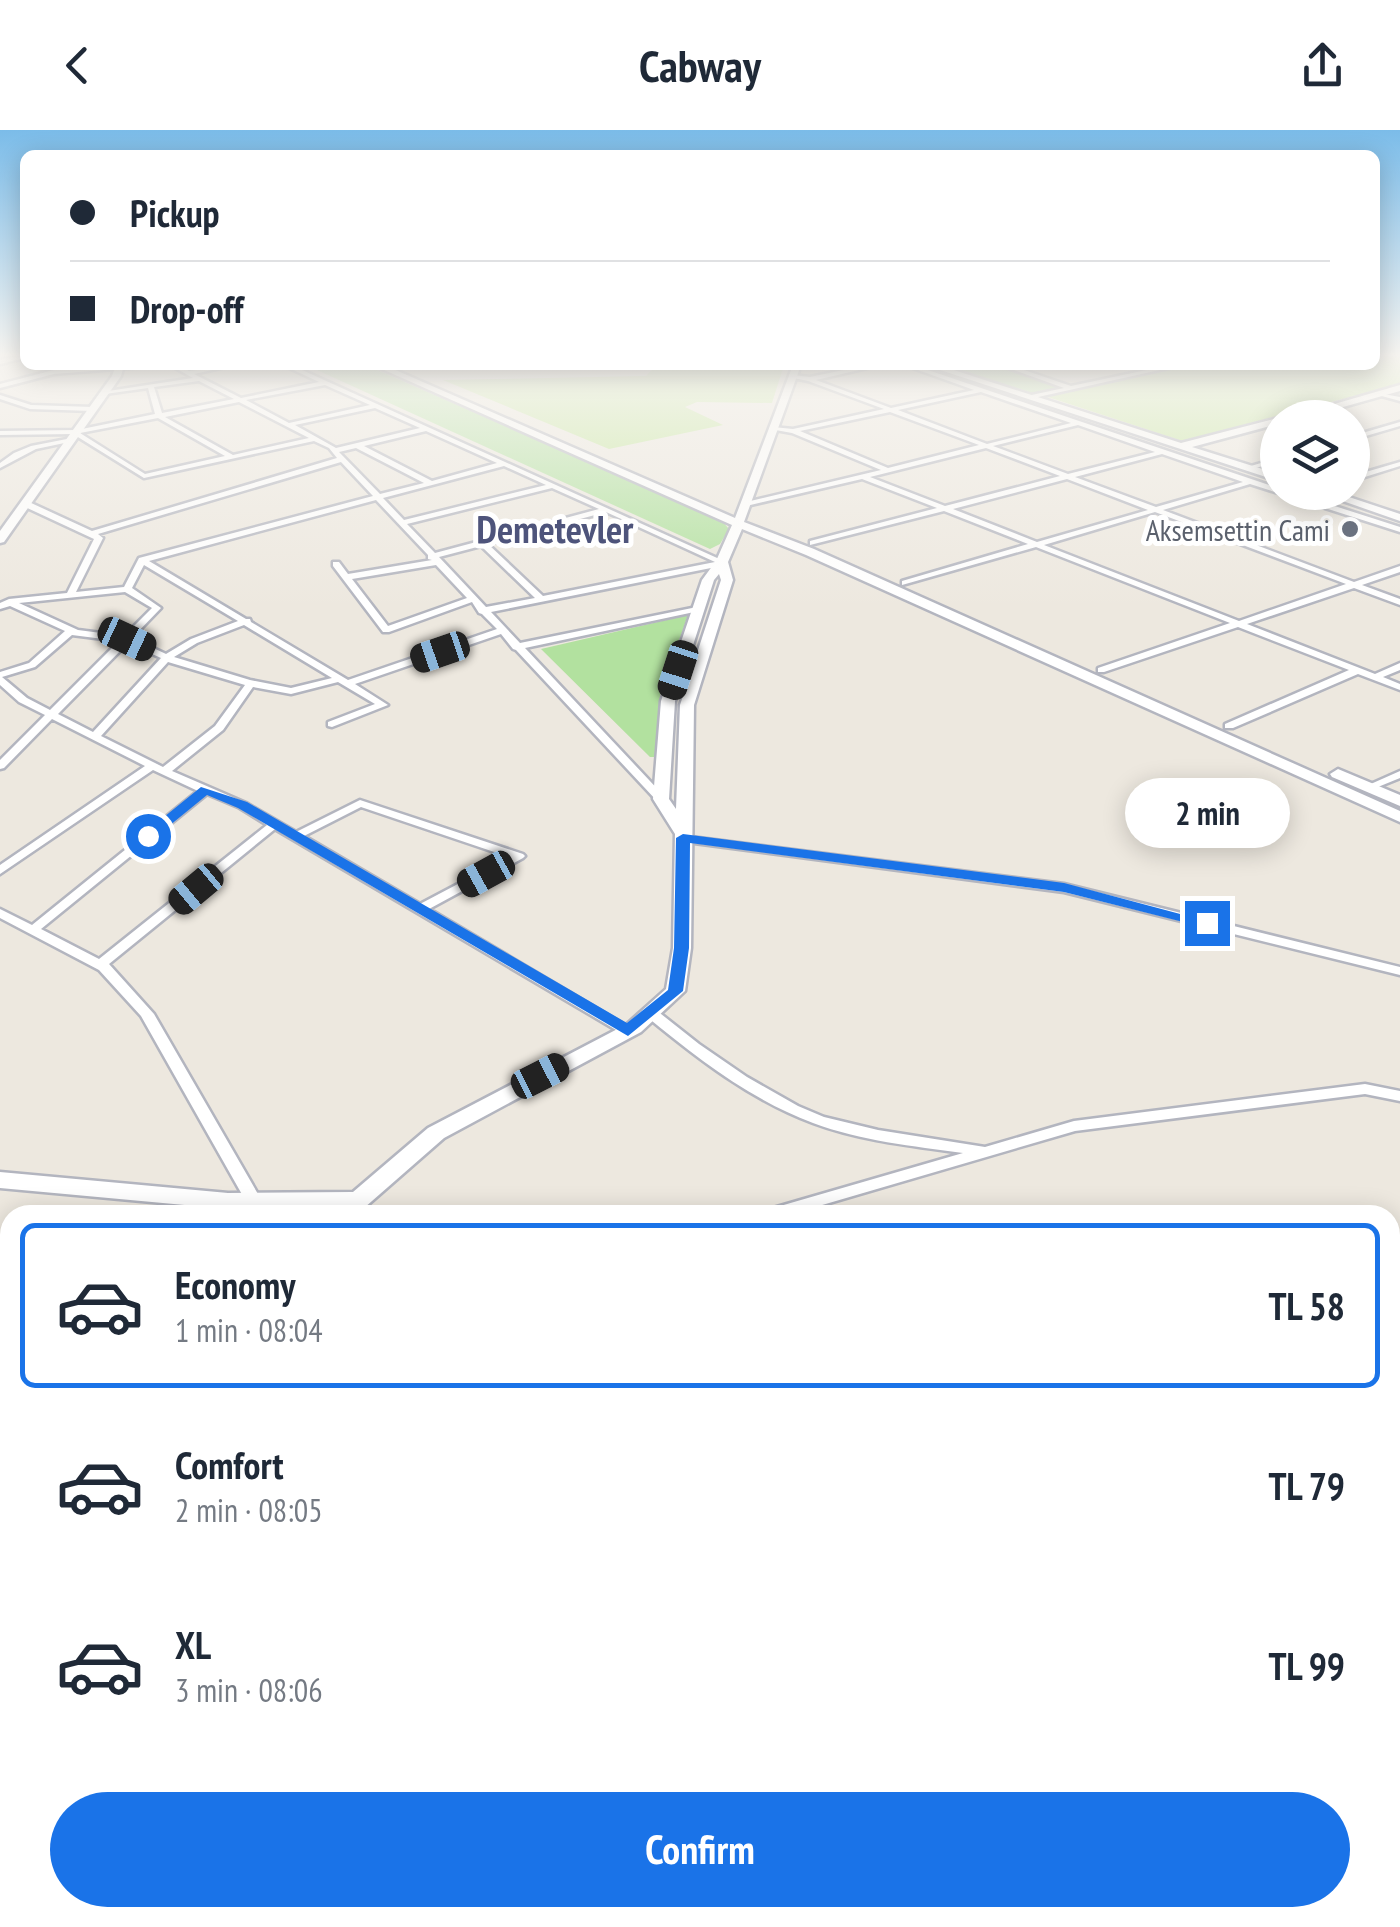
<!DOCTYPE html>
<meta charset="utf-8">
<style>
body{margin:0;font-family:"PT Sans Narrow",sans-serif;background:#f6f6f7;color:#1f2937;height:100vh;display:flex;flex-direction:column;font-size:38px;white-space:nowrap}
*{box-sizing:border-box;margin:0}
p{font-size:32px;color:#747a83}
.icon{flex:none;width:55px;height:55px;fill:none;stroke:currentColor;stroke-width:2;stroke-linecap:round;stroke-linejoin:round}
.map{position:relative;flex:1;overflow:hidden}
.panel{position:absolute;left:0px;top:1075px;width:1400px;height:722px;display:flex;flex-direction:column;background:#fff;border-radius:30px 30px 0 0;box-shadow:0 5px 25px #0003}
.panel>*{flex:none}
.banner{position:absolute;left:20px;top:20px;width:1360px;height:220px;border-radius:15px;box-shadow:0 5px 25px #0003;display:grid;align-content:center;height:220px;padding:0 50px;background:#fff}
.controls{position:absolute;left:1260px;top:270px;display:grid;gap:20px}
.controls a{display:grid;place-items:center;width:110px;height:110px;border-radius:50%;background:#fff;box-shadow:0 5px 25px #0003;font-size:50px}
.end{position:absolute;width:45px;height:45px;margin:-22px;border:12px solid #1a73e8;background:#fff;box-shadow:0 0 0 5px #fff}
.from{border-radius:50%}
.bubble{position:absolute;height:70px;border-radius:35px;background:#fff;box-shadow:0 5px 25px #0003;font-size:32px;font-weight:700;line-height:70px;text-align:center}
.car{position:absolute;width:30px;height:60px;margin:-30px -15px;border-radius:12px;box-shadow:0 0 8px 2px #0007;background:linear-gradient(#222 24%,#8ab4d8 0 40%,#222 0 76%,#8ab4d8 0 86%,#222 0)}
.banner b{display:flex;align-items:center;gap:35px;height:95px;font-size:38px}
.banner b+b{border-top:2px solid #e0e1e3}
.banner i{width:25px;height:25px;background:#1f2937}
ul{padding:18px 0 0;list-style:none}
li{display:flex;align-items:center;gap:30px;height:165px;margin:0 20px 15px;padding:0 30px;border:5px solid transparent;border-radius:15px}
li div{flex:1}
li b{display:block;font-size:38px}
li em{font-style:normal;font-weight:700}
li.active{border-color:#1a73e8}
li>.icon{width:90px;height:90px;stroke-width:1.5}
.button{display:flex;gap:20px;margin-top:auto;padding:20px 50px}
.button a{flex:1;height:115px;border-radius:60px;background:#1a73e8;color:#fff;font-size:40px;font-weight:700;line-height:115px;text-align:center}
header{display:flex;justify-content:space-between;align-items:center;height:130px;padding:0 50px;background:#fff;font-size:45px;font-weight:700}
.map>svg:first-child{display:block}
</style>
<header><svg class="icon" aria-label="back" viewBox="0 0 24 24"><path d="M15 5l-7 7 7 7"/></svg>Cabway<svg class="icon" aria-label="share" viewBox="0 0 24 24"><path d="M12 15V3M7 8l5-5 5 5M5 13v7h14v-7"/></svg></header>
<div class="map">
<svg width="1400" height="1797" viewBox="0 0 1400 1797">
<rect width="100%" height="100%" fill="#ede8df"/>
<g fill="#b2e19f">
<polygon points="306,235 366,235 722,391 729,399 720,414 710,419"/>
<polygon points="945,235 994,235 1060,257 1032,263"/>
<polygon points="688,485 660,565 659,627 650,627 541,519"/>
</g>
<g fill="#c4e79b">
<polygon points="1375,226 1400,226 1400,254 1182,311 1045,266 1190,235 1375,235"/>
<polygon points="656,235 784,235 772,273 697,272 685,277 723,295 609,319 443,250 646,246"/>
</g>
<g fill="none" stroke-linecap="round" stroke-linejoin="round">
<defs>
<g id="street">
<polygon points="16,226 25,228 0,234 0,230"/>
<polygon points="110,235 166,235 54,244 0,258 0,254 54,240"/>
<path d="M170,235H178L189,241L234,235L194,244L241,268L319,252L283,235H291L726,432L721,436L491,482L520,513L702,476L703,478L699,481L525,518L665,667V671H657L516,520L513,519L501,504L355,554L388,575L332,597L328,596V592L375,574L338,552L291,564L253,557L223,600L172,641L246,673L296,702L360,670L523,724L525,726L523,728L429,779L635,901L628,905L623,904L275,699L109,834L154,884L262,1071L260,1075H248L141,886L99,840L0,788V779L32,795L198,661L153,640L0,744V735L145,636L52,589L4,638L0,639V630L45,585L19,572L0,555V542L29,533L65,501L10,476L0,479V473L9,469L67,463L94,409L23,376V372H29L92,401L337,328L329,318L314,311L144,348L73,304L0,305V301L77,300L155,284L148,258L105,264L102,262L193,248ZM199,251L234,269L162,283L154,257ZM325,255L370,275L289,293L246,270ZM239,272L309,308L233,325L165,287ZM375,278L420,298L336,318L295,295ZM158,288L225,326L145,344L80,303ZM426,301L497,333L432,351L364,316ZM356,318L424,353L380,364L339,322ZM341,332L373,366L139,428L124,457L76,462L103,408L98,404ZM504,336L546,355L404,390L383,368ZM552,358L599,379L435,423L407,394ZM376,370L428,425V429L432,430L348,444L339,432H333V436L383,502H389L472,472L479,483L482,484L497,499L348,550L251,492L250,489H246L149,431ZM606,382L715,432L543,466L488,414ZM481,416L535,468L486,477L439,427ZM144,435L238,491L191,509L166,524L132,508L161,478L132,458ZM436,435L467,468L388,496L352,449ZM125,462L152,478L124,506L78,500L19,473ZM244,495L332,548L291,558L250,550L174,527L197,513ZM72,505L119,511L50,580L27,568L2,547L35,537ZM128,513L161,528L93,602L58,584ZM168,532L245,555L215,596L163,637L101,606ZM207,664L238,677L267,695L99,829L41,799ZM361,677L509,727L420,774L304,706Z"/>
<path d="M868,235H880L816,250L891,278L974,260L904,235H913L1278,358V362H1291L1400,397V402L1250,354L1163,380L1354,452L1400,436V442L1362,455L1400,469V475L1354,458L1247,494L1375,544L1400,533V540L1383,547L1400,554V560L1358,544L1233,598H1225V594L1349,540L1238,497L1104,542H1098V538L1230,493L1036,417L902,455V451L1028,414L944,381L810,415V411L937,378L862,349L742,377V373L881,340L792,303L770,299L773,297L793,299L884,279L808,251L789,247L792,245L810,247ZM981,262L1071,293L987,314L898,280ZM890,282L979,315L888,338L800,301ZM1078,295L1155,322L1068,344L993,316ZM986,318L1060,346L945,376L870,347ZM1162,324L1243,352L1156,377L1075,347ZM1067,349L1148,380L1037,412L953,379ZM1155,382L1346,454L1239,491L1044,415Z"/>
<polygon points="1000,235 1009,235 1071,256 1170,235 1182,235 1029,269 1027,266 1064,258"/>
<polygon points="1378,263 1400,267 1400,271 1378,265"/>
<polygon points="0,265 31,275 93,277 96,279 93,281 30,279 0,269"/>
<polygon points="1400,292 1400,296 1352,310 1352,306"/>
<polygon points="72,308 74,311 36,319 0,338 0,333 14,323 31,316"/>
<polygon points="1278,328 1278,332 1248,340 1244,338"/>
<polygon points="1400,332 1400,336 1352,351 1352,346"/>
<polygon points="1400,641 1400,648 1373,659 1369,660 1364,657"/>
<polygon points="683,706 1064,754 1400,837 1400,845 1064,762 679,711 679,707"/>
<path d="M651,879L656,880L699,914L747,947L798,976L824,987L878,1000L985,1017L1074,991L1365,954L1400,961V971L1365,964L1075,1001L788,1085H761L763,1081L963,1023C913,1016 861,1011 813,993C751,970 697,928 646,886L644,883L646,880Z"/>
<polygon points="1400,1432 1400,1452 1390,1456 1390,1436"/>
<polygon points="219,1788 246,1788 250,1797 223,1797"/>
<polygon points="700,1788 741,1788 736,1797 697,1797"/>
</g>
<g id="secondary">
<polygon points="116,235 124,235 121,246 4,412 0,413 0,401 112,246"/>
<path d="M373,235H384L735,388L793,235H801L744,392L814,419L1400,681V692L806,425L742,399L728,432L733,450L694,575L691,818L685,861L641,902L444,1008L356,1085H329L334,1078L228,1079L0,1058V1042L228,1063L353,1062L428,998L627,894L666,859L673,818L675,704L653,669L661,571L702,450L716,431L732,395ZM719,444L721,450L680,575L676,679L669,669L675,571L714,450Z"/>
<polygon points="925,235 938,235 1181,313 1278,288 1278,294 1192,317 1278,344 1278,351"/>
<polygon points="1400,255 1400,261 1304,288 1286,288"/>
<polygon points="1317,362 1334,362 1400,384 1400,391"/>
<polygon points="1338,639 1400,665 1400,676 1332,647 1330,644"/>
<polygon points="10,1252 10,1273 0,1277 0,1255"/>
</g>
</defs>
<use href="#street" stroke="#b3b5bf" stroke-width="5"/>
<use href="#secondary" stroke="#b3b5bf" stroke-width="5"/>
<use href="#street" fill="#fff" fill-rule="evenodd"/>
<use href="#secondary" fill="#fff" fill-rule="evenodd"/>
</g>
<linearGradient id="sky" x2="0" y2="1"><stop stop-color="#7bbce9"/><stop offset="0.47" stop-color="#f7f5f1"/><stop offset="1" stop-color="#f7f5f1" stop-opacity="0"/></linearGradient>
<rect width="1400" height="478" fill="url(#sky)"/>
<polygon fill="#1a73e8" points="201,657 247,672 627,893 668,860 674,818 676,708 683,704 1064,753 1214,793 1207,798 1064,762 690,713 689,818 683,861 628,906 238,678 207,665 153,709 143,709 143,704"/>
<circle fill="#6b7280" stroke="#fff" stroke-width="4" cx="1350" cy="399" r="10"/>
<g text-anchor="middle" dominant-baseline="central" stroke-width="10" stroke-linejoin="round" paint-order="stroke">
<g font-size="30" fill="#5b616d" stroke="#fff" text-anchor="end">
<text x="1330" y="399">Aksemsettin Cami</text>
</g>
<g font-size="38" font-weight="bold" fill="#4e547b" stroke="#fff">
<text x="555" y="398">Demetevler</text>
</g>
</g>
</svg>
<div class="controls">
<a><svg class="icon" aria-label="layers" viewBox="0 0 24 24"><path d="M12 4l9 5-9 5-9-5zM3 14l9 5 9-5"/></svg></a>
</div>
<i class="end from" style="left:148px;top:706px"></i>
<i class="end" style="left:1207px;top:793px"></i>
<div class="bubble" style="left:1125px;top:648px;width:165px">2 min</div>
<i class="car" style="left:127px;top:509px;rotate:115deg"></i>
<i class="car" style="left:440px;top:522px;rotate:251deg"></i>
<i class="car" style="left:678px;top:540px;rotate:198deg"></i>
<i class="car" style="left:486px;top:744px;rotate:241deg"></i>
<i class="car" style="left:196px;top:759px;rotate:230deg"></i>
<i class="car" style="left:540px;top:946px;rotate:63deg"></i>
<div class="banner">
<b><i class="from"></i>Pickup</b>
<b><i></i>Drop-off</b>
</div>
<section class="panel">
<ul>
<li class="active"><svg class="icon" aria-label="car" viewBox="0 0 24 24"><path d="M5 17H2v-5l4-1 3-4h7l3 4 3 1v5h-3M9 17h6M6 11h13"/><circle cx="7" cy="17" r="2"/><circle cx="17" cy="17" r="2"/></svg><div><b>Economy</b><p>1 min · 08:04</p></div><em>TL 58</em></li>
<li><svg class="icon" aria-label="car" viewBox="0 0 24 24"><path d="M5 17H2v-5l4-1 3-4h7l3 4 3 1v5h-3M9 17h6M6 11h13"/><circle cx="7" cy="17" r="2"/><circle cx="17" cy="17" r="2"/></svg><div><b>Comfort</b><p>2 min · 08:05</p></div><em>TL 79</em></li>
<li><svg class="icon" aria-label="car" viewBox="0 0 24 24"><path d="M5 17H2v-5l4-1 3-4h7l3 4 3 1v5h-3M9 17h6M6 11h13"/><circle cx="7" cy="17" r="2"/><circle cx="17" cy="17" r="2"/></svg><div><b>XL</b><p>3 min · 08:06</p></div><em>TL 99</em></li>
</ul>
<div class="button"><a>Confirm</a></div>
</section>
</div>
